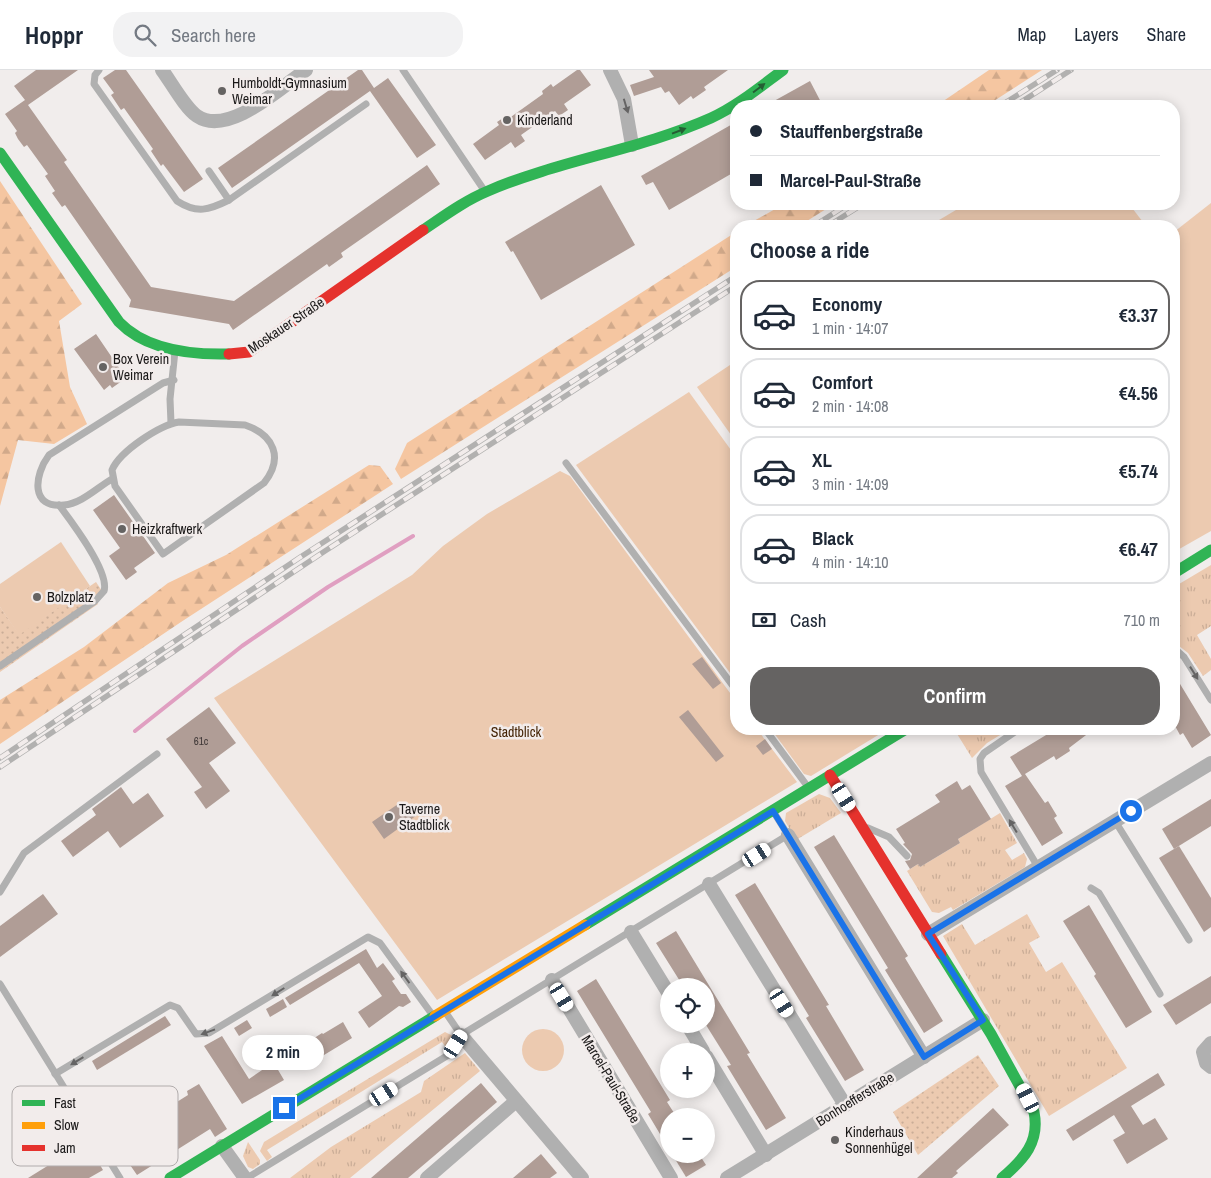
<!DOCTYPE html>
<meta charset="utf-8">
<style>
body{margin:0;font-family:"Archivo Narrow",sans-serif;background:#f2f2f3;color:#1f2937;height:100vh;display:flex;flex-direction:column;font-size:19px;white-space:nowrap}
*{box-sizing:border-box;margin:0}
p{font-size:16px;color:#747a83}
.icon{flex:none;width:28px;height:28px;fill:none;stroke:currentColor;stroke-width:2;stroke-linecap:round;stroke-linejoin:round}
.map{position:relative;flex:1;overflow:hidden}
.sheet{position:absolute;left:730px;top:150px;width:450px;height:515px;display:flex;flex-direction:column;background:#fff;border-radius:20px;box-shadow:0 2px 12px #0003}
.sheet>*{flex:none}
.top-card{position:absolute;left:730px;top:30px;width:450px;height:110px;border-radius:20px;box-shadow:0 2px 12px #0003;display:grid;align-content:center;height:110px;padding:0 20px;background:#fff}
.buttons{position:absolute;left:660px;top:908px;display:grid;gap:10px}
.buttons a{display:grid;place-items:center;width:55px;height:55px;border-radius:50%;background:#fff;box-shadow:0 2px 12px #0003;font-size:25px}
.end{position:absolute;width:22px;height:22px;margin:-11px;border:6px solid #1a73e8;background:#fff;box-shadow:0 0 0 2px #fff}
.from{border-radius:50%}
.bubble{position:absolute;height:35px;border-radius:18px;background:#fff;box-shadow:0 2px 12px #0003;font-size:16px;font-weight:700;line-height:35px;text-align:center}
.car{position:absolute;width:15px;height:30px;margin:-15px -8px;border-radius:6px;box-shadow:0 0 4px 1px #0007;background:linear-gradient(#fff 24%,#345 0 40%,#fff 0 76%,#345 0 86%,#fff 0)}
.top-card b{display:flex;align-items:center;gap:18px;height:48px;font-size:19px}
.top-card b+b{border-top:1px solid #e0e1e3}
.top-card i{width:12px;height:12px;background:#1f2937}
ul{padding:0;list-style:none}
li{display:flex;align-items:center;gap:15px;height:70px;margin:0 10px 8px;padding:0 10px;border:2px solid #e0e1e3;border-radius:20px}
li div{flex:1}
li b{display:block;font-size:19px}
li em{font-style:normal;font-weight:700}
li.active{border-color:#656362}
li>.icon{width:45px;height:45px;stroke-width:1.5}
h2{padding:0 20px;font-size:22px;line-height:60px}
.pay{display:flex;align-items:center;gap:12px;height:55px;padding:0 20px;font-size:19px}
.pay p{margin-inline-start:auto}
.action{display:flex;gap:10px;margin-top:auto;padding:10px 20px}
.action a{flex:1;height:58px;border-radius:20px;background:#656362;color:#fff;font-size:20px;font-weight:700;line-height:58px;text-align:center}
header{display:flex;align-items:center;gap:30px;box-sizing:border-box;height:70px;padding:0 25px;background:#fff;border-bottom:1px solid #e0e1e3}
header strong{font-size:24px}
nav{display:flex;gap:28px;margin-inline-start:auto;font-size:18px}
.search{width:350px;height:45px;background:#f2f2f3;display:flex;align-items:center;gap:12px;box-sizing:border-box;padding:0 18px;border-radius:20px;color:#747a83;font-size:19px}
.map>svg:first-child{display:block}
</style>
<header>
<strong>Hoppr</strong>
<div class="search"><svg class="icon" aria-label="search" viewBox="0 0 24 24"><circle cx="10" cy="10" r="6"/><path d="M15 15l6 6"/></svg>Search here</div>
<nav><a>Map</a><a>Layers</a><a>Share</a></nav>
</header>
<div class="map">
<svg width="1211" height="1108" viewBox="0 0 1211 1108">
<defs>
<pattern id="grass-tufts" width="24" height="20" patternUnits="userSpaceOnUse" patternTransform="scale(1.25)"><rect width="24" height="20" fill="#eccab0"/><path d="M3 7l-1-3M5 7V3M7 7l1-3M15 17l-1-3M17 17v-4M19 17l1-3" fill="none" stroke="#caad97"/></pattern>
<pattern id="forest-firs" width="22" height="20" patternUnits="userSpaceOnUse" patternTransform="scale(1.25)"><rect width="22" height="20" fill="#f5c6a1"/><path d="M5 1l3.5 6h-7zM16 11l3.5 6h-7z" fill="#d1a98a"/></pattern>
<pattern id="park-dots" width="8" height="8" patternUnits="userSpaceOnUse" patternTransform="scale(1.25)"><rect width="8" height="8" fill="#eccab0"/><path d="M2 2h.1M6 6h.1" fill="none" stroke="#caad97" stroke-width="1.8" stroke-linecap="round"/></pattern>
</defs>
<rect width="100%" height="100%" fill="#f1edec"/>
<g fill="url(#grass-tufts)">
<polygon points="1211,495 1211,556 1197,565 1211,589 1211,600 1203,606 1188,583 1174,572 1174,517"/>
<polygon points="954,659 1010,659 987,673 972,688"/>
<polygon points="819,724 830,728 841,743 796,770 785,751 786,743"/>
<polygon points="1000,743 1017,773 1005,780 1012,790 1024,783 1027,789 1025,797 953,840 951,837 939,843 932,842 907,801 918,794 920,797 960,773 958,769"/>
<polygon points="1027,844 1040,867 1029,873 1046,902 1062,892 1127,998 1049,1046 943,866 962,854 975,875"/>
<polygon points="445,962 453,966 448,980 442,972 267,1080 272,1087 267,1091 260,1081 264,1072"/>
<polygon points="465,983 480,1001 350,1108 290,1108 331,1077 421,1022 424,1011"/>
<polygon points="248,1072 260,1090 260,1094 253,1099 248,1097 243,1086"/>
</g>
<g fill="url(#forest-firs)">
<polygon points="989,0 1042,0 986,36 936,36"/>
<polygon points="0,111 82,234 59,251 70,317 87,354 54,374 18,370 0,436"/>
<polygon points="784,134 834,134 799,156 745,156"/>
<polygon points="736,162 736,197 401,409 395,399 407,373"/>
<polygon points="369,395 380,396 393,414 181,552 0,674 0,630 84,577 168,513 226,485"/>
</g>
<g fill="url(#park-dots)">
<polygon points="96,512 102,521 93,527 98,534 0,602 0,537 19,564"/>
<polygon points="978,985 999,1016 918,1085 893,1042"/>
</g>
<g fill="#eccab0">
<polygon points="1211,133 1211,461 1174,482 1174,162"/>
<polygon points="966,134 1129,134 1146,156 929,156"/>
<polygon points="736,291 736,372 697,317"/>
<polygon points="689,322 736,387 736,611 576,395"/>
<polygon points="560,401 570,406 736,631 736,659 757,659 797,712 437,930 214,628 412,505 443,476 487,444"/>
<polygon points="61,472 90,516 19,565 0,537 0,514"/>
<polygon points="771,659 888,659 811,706 804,704"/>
<circle cx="543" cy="980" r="21"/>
</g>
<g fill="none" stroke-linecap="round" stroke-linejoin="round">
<polyline stroke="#e09fc1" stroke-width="4" points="135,661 242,576 328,517 413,466"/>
</g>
<g fill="#b09d96">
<polygon points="36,0 78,0 28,35 67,90 64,92 151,217 234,231 427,95 440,114 341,183 343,187 329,197 327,194 233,260 229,254 129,237 131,230 65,135 62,137 52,123 55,121 45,106 48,104 27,75 24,77 18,69 15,63 17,61 5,44 25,30 14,16"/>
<polygon points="115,0 126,0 203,109 184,122 163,94 161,96 151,81 153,79 124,38 121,40 111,25 114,23 103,8"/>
<polygon points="358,0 362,0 374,18 388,8 436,75 417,88 370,21 232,118 218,98"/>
<polygon points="577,0 580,0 591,15 564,34 568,40 559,46 555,41 521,65 525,71 515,78 511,72 485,90 473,74 499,55 497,52 506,46 508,49 543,24 542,21 551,14 553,17"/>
<polygon points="649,0 728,0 704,17 706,20 693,29 691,26 679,35 669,21 665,23 661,17 634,26 630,15 654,7"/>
<polygon points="810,11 823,36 765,36"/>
<polygon points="736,52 736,101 669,140 653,112 646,115 641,106"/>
<polygon points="601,115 635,175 541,230 513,181 511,182 505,172"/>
<polygon points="96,264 126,308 112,318 110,315 104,320 74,279"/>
<polygon points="114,425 155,483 134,498 137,502 126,510 109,486 120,478 93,440"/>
<polygon points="702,587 721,613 713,619 692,594"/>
<polygon points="1174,604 1211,665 1192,678 1183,663 1180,665 1174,654"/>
<polygon points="209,637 236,673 209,693 230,721 206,739 194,722 202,717 166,669"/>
<polygon points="688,640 724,686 716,692 679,647"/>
<polygon points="1056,659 1094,659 1069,678 1070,681 1056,690 1054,686 1025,704 1045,733 1048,731 1057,746 1054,748 1063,763 1042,776 1005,716 1022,706 1010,687"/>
<polygon points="765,669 772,679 763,685 756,676"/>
<polygon points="957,711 962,720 970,715 991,749 958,769 960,773 920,797 918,794 910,799 905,791 910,790 912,784 903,774 905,773 896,759 940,732 935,725"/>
<polygon points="121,717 133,734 148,723 164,746 120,778 108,761 73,787 61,771 96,745 92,739"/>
<polygon points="1211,729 1211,756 1174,779 1162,759"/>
<polygon points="401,732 407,741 411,738 417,745 384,769 372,752"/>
<polygon points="834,765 908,886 905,888 943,951 924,963 885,900 888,898 814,777"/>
<polygon points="1179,776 1211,828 1211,857 1204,862 1159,788"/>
<polygon points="755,813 829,935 826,936 864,1000 845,1011 806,948 809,946 735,825"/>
<polygon points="43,824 58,844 0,887 0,856"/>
<polygon points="1089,835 1152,942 1126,958 1094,906 1096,904 1063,851"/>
<polygon points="676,861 750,983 747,984 786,1048 766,1060 727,996 731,995 706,955 706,916 683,916 656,873"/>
<polygon points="366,879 377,898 383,893 395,909 392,911 401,924 406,924 411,932 403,937 399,936 369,958 358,942 382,926 359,893 290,935 285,928"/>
<polygon points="1211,906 1211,933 1176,955 1163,935"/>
<polygon points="596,909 670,1030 667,1032 676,1046 669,1046 669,1079 648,1044 651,1042 577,921"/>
<polygon points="283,929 287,937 270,947 266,939"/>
<polygon points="165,946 171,955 97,1000 92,991"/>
<polygon points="247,950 252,958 239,966 234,958"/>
<polygon points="343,952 352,968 301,999 290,984 322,963 323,964"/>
<polygon points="222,966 249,1009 265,998 262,994 271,988 284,1010 242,1034 204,976"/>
<polygon points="1158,1003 1165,1015 1131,1036 1143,1055 1155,1048 1168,1069 1127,1094 1113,1070 1125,1063 1114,1045 1073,1071 1066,1060"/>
<polygon points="481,1013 497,1032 434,1086 408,1108 371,1108"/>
<polygon points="199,1014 227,1059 215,1067 210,1059 137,1105 128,1092 134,1087 121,1067 188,1025 187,1021"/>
<polygon points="993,1038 1009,1055 956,1101 958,1103 952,1108 917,1108"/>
<polygon points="86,1072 103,1100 89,1108 28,1108"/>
<polygon points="541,1084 557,1103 550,1108 513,1108"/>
<polygon points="672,1084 699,1084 706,1095 686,1107"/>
</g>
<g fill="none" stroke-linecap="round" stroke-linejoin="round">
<g stroke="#b0b0b0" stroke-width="7">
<path d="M99,0L95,5L94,14L177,131C197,144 209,140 229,130L366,34"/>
<polyline points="403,0 484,120"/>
<polyline points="209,101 229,130"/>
<path d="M179,352L245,355C274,365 284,388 264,413L163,484L115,416L112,400C120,381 160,355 179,352Z"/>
<polyline points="171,353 170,329 175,281"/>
<polyline points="566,393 736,620"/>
<path d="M112,409C98,417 81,434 64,435C30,439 34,405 49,385L163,313L174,310"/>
<polyline points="1174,578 1184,587 1211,630"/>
<path d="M0,596L95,531L104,521C110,502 71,451 59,435"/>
<polyline points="765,659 808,717"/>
<polyline points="1019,659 984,683 980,689 981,702 1038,797"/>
<polyline points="1115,751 1189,870"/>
<polyline points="868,758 889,767 907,786"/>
<polyline points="1091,818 1099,823 1160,924"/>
<polyline points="0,822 24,783 157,684"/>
<polyline points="0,914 120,1108"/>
<polyline points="446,943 461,965"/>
<polyline points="55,1004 170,935 178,938 196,964 209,963 368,867 380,873 434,947"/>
<polyline points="247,1108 450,984 461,965 788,765 773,741"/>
</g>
<g stroke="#b0b0b0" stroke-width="14">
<path d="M162,0C171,12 185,38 197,46C228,67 280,18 306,0"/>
<polyline points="610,0 624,29 632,75"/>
<polyline points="788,765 924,987"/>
<polyline points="709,814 845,1035"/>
<polyline points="631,862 669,924"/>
<polyline points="928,864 1211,693"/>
<polyline points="552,910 671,1108"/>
<polyline points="687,954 703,981"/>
<polyline points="461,965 582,1108"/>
<polyline points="1211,973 1203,982 1206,993 1211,997"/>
<polyline points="706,986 766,1085"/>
<polyline points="222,1076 245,1108"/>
<polyline points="427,1108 516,1031"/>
<polyline points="727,1108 983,950"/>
</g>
<g stroke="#30b455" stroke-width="11">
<path d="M0,83L119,252C146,280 191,285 229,284"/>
<path d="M423,160C444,146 464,131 488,121C560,90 639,80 711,48C737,36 760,17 783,0"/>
<polyline points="1174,503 1211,480"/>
<polyline points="585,855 906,659"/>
<path d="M941,884L991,964L1034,1042C1040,1072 1024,1089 1002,1108"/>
<polyline points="170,1108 435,946"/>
</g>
<polyline stroke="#ff9f0a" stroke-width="11" points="435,946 585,855"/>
<g stroke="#e5322d" stroke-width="11">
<polyline points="229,284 249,282 423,160"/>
<polyline points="830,705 941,884"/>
</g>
<defs>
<g id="rail">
<polyline points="1000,36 1057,0"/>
<polyline points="1015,36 1071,0"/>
<polyline points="814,156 848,134"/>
<polyline points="828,156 863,134"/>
<polyline points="0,688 299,488 736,206"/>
<polyline points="0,697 325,481 736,216"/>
</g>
</defs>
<use href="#rail" stroke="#b2b1b0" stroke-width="5.5"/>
<use href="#rail" stroke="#f2eceb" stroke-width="4" stroke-dasharray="11" stroke-linecap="butt"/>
</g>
<defs><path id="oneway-solid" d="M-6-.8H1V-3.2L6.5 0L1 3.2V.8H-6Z" transform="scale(1.25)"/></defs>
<g fill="#245e33">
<use href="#oneway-solid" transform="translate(759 18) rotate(-37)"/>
<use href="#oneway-solid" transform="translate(679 61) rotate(-21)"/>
</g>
<g fill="#656464">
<use href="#oneway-solid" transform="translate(626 36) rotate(73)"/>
<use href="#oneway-solid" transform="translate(1194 603) rotate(58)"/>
<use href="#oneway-solid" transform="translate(1013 756) rotate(-121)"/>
<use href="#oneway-solid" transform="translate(405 907) rotate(-126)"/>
<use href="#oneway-solid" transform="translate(278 922) rotate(148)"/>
<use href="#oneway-solid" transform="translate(208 962) rotate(160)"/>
<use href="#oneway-solid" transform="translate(77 991) rotate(149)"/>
</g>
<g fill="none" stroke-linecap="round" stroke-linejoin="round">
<polyline stroke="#1a73e8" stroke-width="6" points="284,1038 773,741 924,987 983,950 928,864 1131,741"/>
</g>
<g fill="#656362" stroke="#f2eceb" stroke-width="2">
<circle cx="222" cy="21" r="5"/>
<circle cx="507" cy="50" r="5"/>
<circle cx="103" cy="297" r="5"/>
<circle cx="122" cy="459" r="5"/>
<circle cx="37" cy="527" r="5"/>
<circle cx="389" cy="747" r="5"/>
<circle cx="835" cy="1070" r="5"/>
</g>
<g text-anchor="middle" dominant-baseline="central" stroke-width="5" stroke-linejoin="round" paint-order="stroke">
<g font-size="11" fill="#403938">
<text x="201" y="671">61c</text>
</g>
<g font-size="14" fill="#1a1818" stroke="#f2eceb" text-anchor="start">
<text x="232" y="13">Humboldt-Gymnasium<tspan x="232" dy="16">Weimar</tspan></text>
<text x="517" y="50">Kinderland</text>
<text x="113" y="289">Box Verein<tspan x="113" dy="16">Weimar</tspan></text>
<text x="132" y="459">Heizkraftwerk</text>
<text x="47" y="527">Bolzplatz</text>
<text x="399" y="739">Taverne<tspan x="399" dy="16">Stadtblick</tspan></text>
<text x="845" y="1062">Kinderhaus<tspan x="845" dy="16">Sonnenhügel</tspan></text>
</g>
<g font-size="14" fill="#1a1818" stroke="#f2eceb">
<text transform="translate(286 255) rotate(-34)">Moskauer Straße</text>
<text transform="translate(611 1009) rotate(59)">Marcel-Paul-Straße</text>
<text transform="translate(855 1029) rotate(-32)">Bonhoefferstraße</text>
</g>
<g font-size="14" fill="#442406" stroke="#f2eceb">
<text x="516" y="662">Stadtblick</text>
</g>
</g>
<rect x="12" y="1016" width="166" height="80" rx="8" fill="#f2eceb" stroke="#b1acac" stroke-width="1"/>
<rect x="22" y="1030" width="23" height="6" fill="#30b455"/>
<rect x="22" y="1052" width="23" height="7" fill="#ff9f0a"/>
<rect x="22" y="1075" width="23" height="6" fill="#e5322d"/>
<g font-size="14" fill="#1a1818">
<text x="54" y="1038">Fast</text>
<text x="54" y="1060">Slow</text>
<text x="54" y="1083">Jam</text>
</g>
</svg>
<div class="buttons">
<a><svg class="icon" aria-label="locate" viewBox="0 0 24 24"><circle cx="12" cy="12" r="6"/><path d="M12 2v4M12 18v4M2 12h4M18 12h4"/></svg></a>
<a>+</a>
<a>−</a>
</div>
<i class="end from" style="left:1131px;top:741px"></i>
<i class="end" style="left:284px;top:1038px"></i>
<div class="bubble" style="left:242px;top:965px;width:82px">2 min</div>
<i class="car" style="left:844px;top:727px;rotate:148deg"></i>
<i class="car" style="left:757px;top:785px;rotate:58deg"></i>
<i class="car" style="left:562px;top:927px;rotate:149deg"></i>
<i class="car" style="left:782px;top:933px;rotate:148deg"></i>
<i class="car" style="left:456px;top:974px;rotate:32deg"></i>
<i class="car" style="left:384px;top:1024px;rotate:58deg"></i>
<i class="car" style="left:1028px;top:1028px;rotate:333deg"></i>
<div class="top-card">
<b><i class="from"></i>Stauffenbergstraße</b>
<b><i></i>Marcel-Paul-Straße</b>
</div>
<section class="sheet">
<h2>Choose a ride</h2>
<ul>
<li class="active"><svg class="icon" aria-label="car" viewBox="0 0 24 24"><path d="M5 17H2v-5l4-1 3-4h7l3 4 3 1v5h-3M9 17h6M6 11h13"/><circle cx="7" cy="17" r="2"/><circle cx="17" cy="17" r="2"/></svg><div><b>Economy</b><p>1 min · 14:07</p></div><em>€3.37</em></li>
<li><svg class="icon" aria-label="car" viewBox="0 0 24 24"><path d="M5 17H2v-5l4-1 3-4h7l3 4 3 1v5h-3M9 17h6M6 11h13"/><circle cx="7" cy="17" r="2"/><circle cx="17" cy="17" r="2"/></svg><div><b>Comfort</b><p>2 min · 14:08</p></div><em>€4.56</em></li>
<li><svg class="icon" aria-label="car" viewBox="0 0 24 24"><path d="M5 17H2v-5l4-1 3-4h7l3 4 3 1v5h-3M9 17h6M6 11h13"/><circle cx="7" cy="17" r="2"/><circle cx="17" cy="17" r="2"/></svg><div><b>XL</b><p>3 min · 14:09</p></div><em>€5.74</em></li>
<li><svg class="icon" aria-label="car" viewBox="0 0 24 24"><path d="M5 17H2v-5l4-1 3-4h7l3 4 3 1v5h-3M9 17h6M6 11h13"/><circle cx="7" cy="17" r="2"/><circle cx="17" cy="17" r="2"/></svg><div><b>Black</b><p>4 min · 14:10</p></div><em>€6.47</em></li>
</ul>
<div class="pay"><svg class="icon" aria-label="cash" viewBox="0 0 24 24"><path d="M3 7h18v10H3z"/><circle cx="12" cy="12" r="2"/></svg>Cash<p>710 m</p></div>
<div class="action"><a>Confirm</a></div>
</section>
</div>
